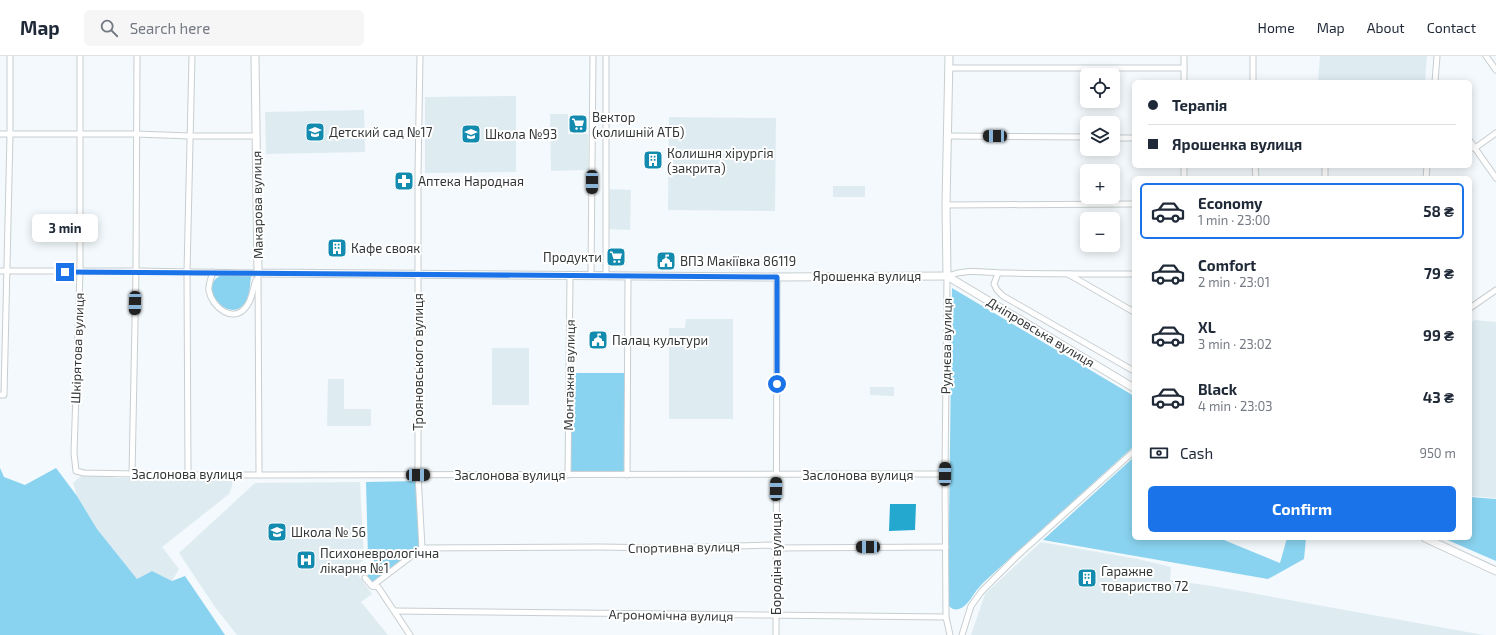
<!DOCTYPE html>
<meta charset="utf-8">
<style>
body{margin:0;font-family:"Exo 2",sans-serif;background:#f6f6f7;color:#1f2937;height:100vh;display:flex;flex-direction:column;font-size:15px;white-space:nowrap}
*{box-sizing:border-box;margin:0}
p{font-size:13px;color:#747a83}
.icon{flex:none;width:22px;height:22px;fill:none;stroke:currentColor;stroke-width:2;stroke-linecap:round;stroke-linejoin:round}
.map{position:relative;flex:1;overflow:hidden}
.panel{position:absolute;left:1132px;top:120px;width:340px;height:364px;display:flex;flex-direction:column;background:#fff;border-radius:6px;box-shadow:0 2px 10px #0003}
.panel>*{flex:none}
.hud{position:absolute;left:1132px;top:24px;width:340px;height:88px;border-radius:6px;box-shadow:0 2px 10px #0003;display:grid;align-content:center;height:88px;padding:0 16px;background:#fff}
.tools{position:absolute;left:1080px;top:12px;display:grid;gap:8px}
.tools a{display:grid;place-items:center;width:40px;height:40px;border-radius:6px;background:#fff;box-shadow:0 2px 10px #0003;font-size:20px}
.end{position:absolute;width:18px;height:18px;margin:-9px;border:5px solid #1a73e8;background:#fff;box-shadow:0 0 0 2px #fff}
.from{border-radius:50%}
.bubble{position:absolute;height:28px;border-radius:6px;background:#fff;box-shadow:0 2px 10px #0003;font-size:13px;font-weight:700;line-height:28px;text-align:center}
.car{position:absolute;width:12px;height:24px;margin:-12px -6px;border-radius:5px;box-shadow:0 0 3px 1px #0007;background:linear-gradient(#222 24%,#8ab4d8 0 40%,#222 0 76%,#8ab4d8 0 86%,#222 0)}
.hud b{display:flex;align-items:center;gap:14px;height:38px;font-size:15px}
.hud b+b{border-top:1px solid #e0e1e3}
.hud i{width:10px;height:10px;background:#1f2937}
ul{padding:7px 0 0;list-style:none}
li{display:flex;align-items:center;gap:12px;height:56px;margin:0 8px 6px;padding:0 8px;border:2px solid transparent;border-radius:6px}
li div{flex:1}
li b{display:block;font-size:15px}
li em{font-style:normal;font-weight:700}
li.active{border-color:#1a73e8}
li>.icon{width:36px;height:36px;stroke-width:1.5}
.pay{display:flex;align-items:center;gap:10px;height:44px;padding:0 16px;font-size:15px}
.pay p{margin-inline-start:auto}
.action{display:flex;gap:8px;margin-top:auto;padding:8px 16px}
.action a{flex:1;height:46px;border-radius:6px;background:#1a73e8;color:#fff;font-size:16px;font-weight:700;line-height:46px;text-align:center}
header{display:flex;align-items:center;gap:24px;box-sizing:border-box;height:56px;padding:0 20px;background:#fff;border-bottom:1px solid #e0e1e3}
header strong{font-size:19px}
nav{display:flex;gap:22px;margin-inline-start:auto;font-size:14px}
.search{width:280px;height:36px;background:#f6f6f7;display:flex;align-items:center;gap:10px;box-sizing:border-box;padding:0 14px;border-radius:6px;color:#747a83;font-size:15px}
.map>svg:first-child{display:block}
</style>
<header>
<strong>Map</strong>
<div class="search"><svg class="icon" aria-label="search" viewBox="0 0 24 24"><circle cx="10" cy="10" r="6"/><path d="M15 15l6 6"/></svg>Search here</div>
<nav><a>Home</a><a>Map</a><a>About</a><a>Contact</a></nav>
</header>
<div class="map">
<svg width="1496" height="579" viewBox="0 0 1496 579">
<rect width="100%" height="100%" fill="#f3f9fc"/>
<g fill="#deecf2">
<polygon points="1320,0 1427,0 1425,26 1318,26"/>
<polygon points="516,40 516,116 425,117 425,41"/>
<polygon points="364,54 365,96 266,98 265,56"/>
<polygon points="550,58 568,58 568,78 588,78 588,114 551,115"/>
<polygon points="669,61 776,62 775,155 668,154"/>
<rect x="833" y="130" width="32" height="11"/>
<polygon points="610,133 631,134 630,174 609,173"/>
<polygon points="686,263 733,263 733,363 669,363 669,272 685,272"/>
<polygon points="1475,264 1496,266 1496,442 1470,440 1470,268"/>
<rect x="492" y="292" width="37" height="57"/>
<polygon points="328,323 344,323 344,353 371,353 371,370 327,370"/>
<polygon points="870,331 894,331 894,340 870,339"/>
<polygon points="95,418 117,422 233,422 232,430 229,438 162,491 179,513 172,525 152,515 137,523 97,473 77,440 73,427 82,419"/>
<polygon points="360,426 364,504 353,512 372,538 361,546 388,579 237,579 215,551 179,497 255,427"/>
<polygon points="1041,486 1138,503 1171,511 1170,524 1218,531 1484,579 971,579 985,538"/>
</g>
<g fill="#89d3f0">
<path d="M222,219L251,220C250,228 250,238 246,245C231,272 194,230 222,219Z"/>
<path d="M952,232L1134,340V390L985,525C981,529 977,533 974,538C969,546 958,561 948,549Z"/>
<polygon points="569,317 628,317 627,419 568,419"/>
<polygon points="1134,401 1134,482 1219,482 1280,507 1287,482 1306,482 1304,503 1268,523 1043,484"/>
<polygon points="0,412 4,421 25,429 56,412 77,440 97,473 137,523 152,515 172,525 185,520 225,579 0,579"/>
<polygon points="416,425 419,490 372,526 367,520 378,511 371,500 368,501 366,426"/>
<polygon points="1470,441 1496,443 1496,505 1443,482 1470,482"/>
</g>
<polygon fill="#24a8d0" points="890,448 916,448 915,474 889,475"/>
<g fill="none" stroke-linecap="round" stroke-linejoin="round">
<defs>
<g id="street">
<polyline points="80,0 80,216 74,397 76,415 84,417 188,419 945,418"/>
<polyline points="420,0 418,117 418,419 422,492"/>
<polyline points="1184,0 1184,26"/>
<polyline points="1253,0 1253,26"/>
<polyline points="1486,0 1496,14"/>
<polyline points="949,12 1184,12"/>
<polyline points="1435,26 1437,0"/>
<polyline points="0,78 136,78 190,80 256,80"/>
<polyline points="949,80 1087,81"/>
<polyline points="1113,82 1134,82"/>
<polyline points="1470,85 1496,122"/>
<polyline points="1470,92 1475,92 1496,77"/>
<polyline points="1255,110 1256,122"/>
<polyline points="1325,110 1325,122"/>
<polyline points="1184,122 1184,110"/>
<polyline points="1426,122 1427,110"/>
<polyline points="946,149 1134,148"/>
<polyline points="0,215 136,215 258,217"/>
<path d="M213,216C211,222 208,229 209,235C212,251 233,268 246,251C252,245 253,232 256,224"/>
<polyline points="258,217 259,418"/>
<polyline points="998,217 994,228 997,234 1003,240 1134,315"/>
<polyline points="1068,218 1134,256"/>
<polyline points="591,220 593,0"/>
<polyline points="606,220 606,0"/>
<polyline points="1470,252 1496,234"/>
<polyline points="0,339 4,339 10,79 10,0"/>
<polyline points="132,419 136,215 137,0"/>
<polyline points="188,419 187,216 192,0"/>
<polyline points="568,419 570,220"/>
<polyline points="627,419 628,220"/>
<polyline points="422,492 600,491 661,492 771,489 775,492 946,491"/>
<polyline points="365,522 372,530 422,492"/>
<polyline points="372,530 378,531 410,579"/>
<polyline points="395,555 946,561"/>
<polyline points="776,579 777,221"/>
<path d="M950,579L946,561L945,418L947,220C971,212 984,217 1008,217C1050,218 1092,218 1134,218"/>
<polyline points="962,579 971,550 982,535 1016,501 1134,395"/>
</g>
<g id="secondary">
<polyline points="255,0 258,217 777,221 947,220"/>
<polyline points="947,220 946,149 949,0"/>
<polyline points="947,220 1134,332"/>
<polyline points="1425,482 1496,515"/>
</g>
</defs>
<use href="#street" stroke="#c8ced0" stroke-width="7"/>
<use href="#secondary" stroke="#c8ced0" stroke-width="9"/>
<use href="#street" stroke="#fff" stroke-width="5"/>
<use href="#secondary" stroke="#fff" stroke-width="7"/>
</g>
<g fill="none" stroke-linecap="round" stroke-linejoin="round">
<polyline stroke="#1a73e8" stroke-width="5" points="65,216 777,221 777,328"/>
</g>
<defs>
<symbol id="supermarket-square" viewBox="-11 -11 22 22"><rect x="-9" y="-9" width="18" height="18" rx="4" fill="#138bae" stroke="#fff"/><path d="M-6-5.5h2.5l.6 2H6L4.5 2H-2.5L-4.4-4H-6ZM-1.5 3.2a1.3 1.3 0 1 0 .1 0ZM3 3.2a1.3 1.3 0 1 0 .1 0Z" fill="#fff"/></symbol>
<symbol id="school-square" viewBox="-11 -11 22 22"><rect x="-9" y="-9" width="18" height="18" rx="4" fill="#138bae" stroke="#fff"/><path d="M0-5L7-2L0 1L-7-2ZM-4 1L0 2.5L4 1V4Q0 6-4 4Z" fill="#fff"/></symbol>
<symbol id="building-square" viewBox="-11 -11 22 22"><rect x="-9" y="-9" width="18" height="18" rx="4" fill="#138bae" stroke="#fff"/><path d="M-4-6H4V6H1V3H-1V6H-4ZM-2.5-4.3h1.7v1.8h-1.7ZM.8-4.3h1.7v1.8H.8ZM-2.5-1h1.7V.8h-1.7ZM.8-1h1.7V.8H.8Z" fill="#fff"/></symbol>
<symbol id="pharmacy-square" viewBox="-11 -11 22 22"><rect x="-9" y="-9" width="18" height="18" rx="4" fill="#138bae" stroke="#fff"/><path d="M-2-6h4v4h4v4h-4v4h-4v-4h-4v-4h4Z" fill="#fff"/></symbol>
<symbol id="civic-square" viewBox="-11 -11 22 22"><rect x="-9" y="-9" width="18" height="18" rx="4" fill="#138bae" stroke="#fff"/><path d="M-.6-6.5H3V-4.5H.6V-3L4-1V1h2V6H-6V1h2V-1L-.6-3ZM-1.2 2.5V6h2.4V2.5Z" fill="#fff"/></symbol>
<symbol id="hospital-square" viewBox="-11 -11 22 22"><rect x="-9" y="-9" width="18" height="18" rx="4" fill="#138bae" stroke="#fff"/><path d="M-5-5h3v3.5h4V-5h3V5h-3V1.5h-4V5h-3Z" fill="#fff"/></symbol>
</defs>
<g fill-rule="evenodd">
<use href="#supermarket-square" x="567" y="57" width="22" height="22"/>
<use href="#school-square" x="304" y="65" width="22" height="22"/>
<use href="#school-square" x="460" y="67" width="22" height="22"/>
<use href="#building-square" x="642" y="93" width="22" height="22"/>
<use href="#pharmacy-square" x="393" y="114" width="22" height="22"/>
<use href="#building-square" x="326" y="181" width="22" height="22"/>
<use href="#supermarket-square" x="605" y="190" width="22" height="22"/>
<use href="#civic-square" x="655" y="194" width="22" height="22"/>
<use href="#civic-square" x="587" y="273" width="22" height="22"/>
<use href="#school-square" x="266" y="465" width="22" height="22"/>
<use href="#hospital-square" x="295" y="493" width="22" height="22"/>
<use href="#building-square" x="1076" y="511" width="22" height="22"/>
</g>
<g text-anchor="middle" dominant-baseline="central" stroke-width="4" stroke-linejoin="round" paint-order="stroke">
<g font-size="13" fill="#333637" stroke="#fff" text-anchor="start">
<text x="592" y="61">Вектор<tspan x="592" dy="15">(колишній АТБ)</tspan></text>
<text x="329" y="76">Детский сад №17</text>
<text x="485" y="78">Школа №93</text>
<text x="667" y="97">Колишня хірургія<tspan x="667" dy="15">(закрита)</tspan></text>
<text x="418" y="125">Аптека Народная</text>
<text x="351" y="192">Кафе свояк</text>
<text x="602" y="201" text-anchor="end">Продукти</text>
<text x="680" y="205">ВПЗ Макіївка 86119</text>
<text x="612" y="284">Палац культури</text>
<text x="291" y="476">Школа № 56</text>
<text x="320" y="497">Психоневрологічна<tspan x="320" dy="15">лікарня №1</tspan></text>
<text x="1101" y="515">Гаражне<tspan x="1101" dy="15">товариство 72</tspan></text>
</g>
<g font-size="13" fill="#333637" stroke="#fff">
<text transform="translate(257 149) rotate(-91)">Макарова вулиця</text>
<text x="867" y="220">Ярошенка вулиця</text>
<text transform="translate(1041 276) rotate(31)">Дніпровська вулиця</text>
<text transform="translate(946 290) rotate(-89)">Руднєва вулиця</text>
<text transform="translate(77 292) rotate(-88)">Шкірятова вулиця</text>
<text transform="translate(418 306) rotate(-90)">Трояновського вулиця</text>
<text transform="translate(569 319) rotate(-89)">Монтажна вулиця</text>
<text x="187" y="418">Заслонова вулиця</text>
<text x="510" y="419">Заслонова вулиця</text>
<text x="858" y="419">Заслонова вулиця</text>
<text transform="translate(684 491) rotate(-1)">Спортивна вулиця</text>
<text transform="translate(776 508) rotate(-90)">Бородіна вулиця</text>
<text transform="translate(671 559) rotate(1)">Агрономічна вулиця</text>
</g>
</g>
</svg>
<div class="tools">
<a><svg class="icon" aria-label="locate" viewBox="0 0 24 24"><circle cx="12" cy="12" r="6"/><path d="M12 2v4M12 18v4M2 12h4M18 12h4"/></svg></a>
<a><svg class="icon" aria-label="layers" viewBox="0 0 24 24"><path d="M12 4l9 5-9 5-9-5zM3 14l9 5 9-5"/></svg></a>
<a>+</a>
<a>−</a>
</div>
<i class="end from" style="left:777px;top:328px"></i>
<i class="end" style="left:65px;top:216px"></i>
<div class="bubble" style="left:32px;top:158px;width:66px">3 min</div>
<i class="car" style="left:995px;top:80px;rotate:271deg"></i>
<i class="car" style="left:592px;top:126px;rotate:180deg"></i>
<i class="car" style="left:135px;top:247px;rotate:181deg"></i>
<i class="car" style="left:945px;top:418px;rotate:1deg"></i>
<i class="car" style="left:418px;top:419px;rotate:90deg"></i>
<i class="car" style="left:776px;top:433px;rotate:1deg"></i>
<i class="car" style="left:868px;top:491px;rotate:270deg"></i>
<div class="hud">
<b><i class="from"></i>Терапія</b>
<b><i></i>Ярошенка вулиця</b>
</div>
<section class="panel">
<ul>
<li class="active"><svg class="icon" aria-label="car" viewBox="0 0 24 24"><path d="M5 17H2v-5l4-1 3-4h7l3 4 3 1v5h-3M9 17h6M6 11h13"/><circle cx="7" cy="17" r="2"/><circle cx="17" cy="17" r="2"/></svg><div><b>Economy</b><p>1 min · 23:00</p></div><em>58 ₴</em></li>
<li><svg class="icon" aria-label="car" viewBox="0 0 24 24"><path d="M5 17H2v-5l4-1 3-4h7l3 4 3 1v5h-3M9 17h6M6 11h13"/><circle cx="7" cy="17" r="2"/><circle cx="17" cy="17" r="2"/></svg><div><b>Comfort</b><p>2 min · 23:01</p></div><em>79 ₴</em></li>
<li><svg class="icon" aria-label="car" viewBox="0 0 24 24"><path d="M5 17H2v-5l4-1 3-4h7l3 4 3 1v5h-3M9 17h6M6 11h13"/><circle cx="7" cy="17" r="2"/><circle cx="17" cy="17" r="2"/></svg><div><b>XL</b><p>3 min · 23:02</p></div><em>99 ₴</em></li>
<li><svg class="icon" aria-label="car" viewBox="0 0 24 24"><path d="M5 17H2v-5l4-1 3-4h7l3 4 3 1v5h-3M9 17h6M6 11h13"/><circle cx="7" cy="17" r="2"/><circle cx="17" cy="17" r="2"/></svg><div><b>Black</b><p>4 min · 23:03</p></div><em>43 ₴</em></li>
</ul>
<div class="pay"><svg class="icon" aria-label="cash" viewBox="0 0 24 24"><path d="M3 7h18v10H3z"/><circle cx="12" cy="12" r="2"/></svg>Cash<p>950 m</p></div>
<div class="action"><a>Confirm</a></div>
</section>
</div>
